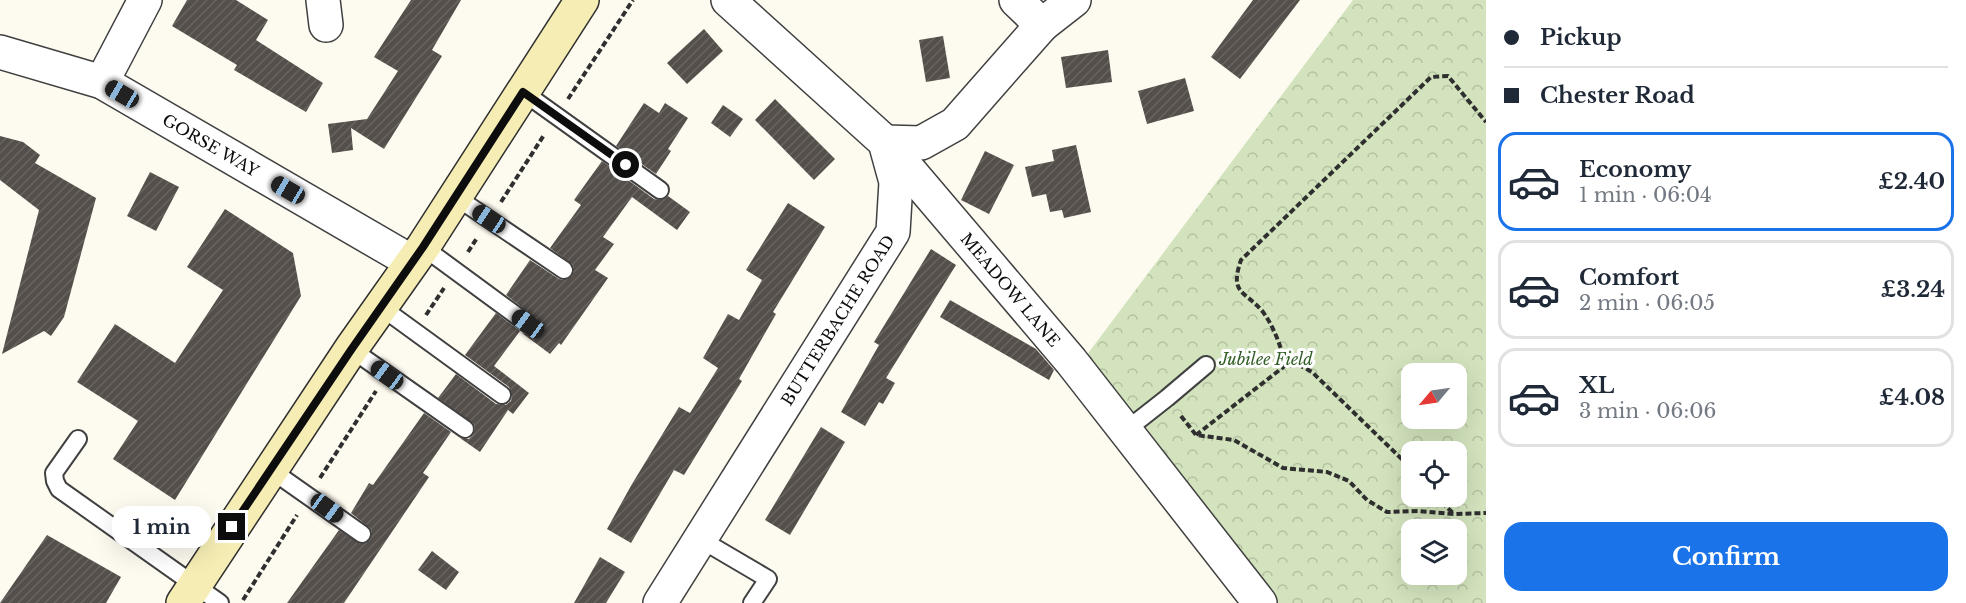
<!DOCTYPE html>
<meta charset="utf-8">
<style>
body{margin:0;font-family:"Libre Baskerville",serif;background:#f2f2f3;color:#1f2937;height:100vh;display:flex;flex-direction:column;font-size:22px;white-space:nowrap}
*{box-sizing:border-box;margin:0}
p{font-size:20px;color:#747a83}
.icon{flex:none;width:33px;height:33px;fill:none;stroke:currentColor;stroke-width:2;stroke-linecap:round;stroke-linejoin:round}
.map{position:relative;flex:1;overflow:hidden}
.panel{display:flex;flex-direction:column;background:#fff;width:480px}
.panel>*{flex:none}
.guide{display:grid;align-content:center;height:132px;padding:0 18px;background:#fff}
.needle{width:39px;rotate:241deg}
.fabs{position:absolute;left:1401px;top:363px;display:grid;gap:12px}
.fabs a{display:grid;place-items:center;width:66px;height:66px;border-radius:12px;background:#fff;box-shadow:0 6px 24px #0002;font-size:30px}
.end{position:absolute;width:27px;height:27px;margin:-14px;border:8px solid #0d0d0d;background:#fff;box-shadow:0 0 0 3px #fff}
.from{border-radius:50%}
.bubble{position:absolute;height:42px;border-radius:18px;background:#fff;box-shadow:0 6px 24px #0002;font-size:20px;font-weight:700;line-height:42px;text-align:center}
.car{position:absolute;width:18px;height:36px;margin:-18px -9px;border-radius:8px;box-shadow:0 0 4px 2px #0007;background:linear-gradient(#222 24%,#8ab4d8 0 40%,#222 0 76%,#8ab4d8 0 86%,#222 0)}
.guide b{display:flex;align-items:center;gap:21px;height:57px;font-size:22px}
.guide b+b{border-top:2px solid #e0e1e3}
.guide i{width:15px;height:15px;background:#1f2937}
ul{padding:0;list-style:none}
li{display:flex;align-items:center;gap:18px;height:99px;margin:0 12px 9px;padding:0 6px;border:3px solid #e0e1e3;border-radius:18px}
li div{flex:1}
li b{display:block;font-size:22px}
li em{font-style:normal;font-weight:700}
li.selected{border-color:#1a73e8}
li>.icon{width:54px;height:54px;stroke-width:1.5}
.primary-button{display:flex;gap:12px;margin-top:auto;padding:12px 18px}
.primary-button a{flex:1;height:69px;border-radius:18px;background:#1a73e8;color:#fff;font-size:24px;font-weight:700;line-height:69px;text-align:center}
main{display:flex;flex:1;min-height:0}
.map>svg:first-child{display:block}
</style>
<main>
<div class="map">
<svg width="1486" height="603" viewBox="0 0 1486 603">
<defs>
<pattern id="park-crowns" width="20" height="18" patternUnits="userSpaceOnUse" patternTransform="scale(1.5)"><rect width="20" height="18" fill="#d2e3bd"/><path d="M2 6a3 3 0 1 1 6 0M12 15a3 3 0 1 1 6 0" fill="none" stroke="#b3c2a1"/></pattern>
<pattern id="building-hatch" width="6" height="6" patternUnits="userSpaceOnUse" patternTransform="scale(1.5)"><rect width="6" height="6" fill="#554f4b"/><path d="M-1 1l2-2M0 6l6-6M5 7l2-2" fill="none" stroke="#686460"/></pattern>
</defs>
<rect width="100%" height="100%" fill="#fdfaf0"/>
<path fill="url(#park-crowns)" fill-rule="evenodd" d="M1353,0H1486V603H1268L1086,356ZM1412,374H1456V418H1412ZM1412,452H1456V496H1412ZM1412,530H1456V574H1412Z"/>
<g fill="url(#building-hatch)">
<polygon points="187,0 236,0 268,20 256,40 323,83 306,112 234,70 237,65 172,26"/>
<polygon points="411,0 461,0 432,50 442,56 384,149 351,128 353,150 332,153 328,124 367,119 398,71 374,57"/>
<polygon points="1253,0 1300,0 1240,79 1211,57"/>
<polygon points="704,29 723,51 687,84 667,63"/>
<polygon points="943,36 950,78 926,82 919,40"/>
<polygon points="1108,50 1112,82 1066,88 1061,57"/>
<polygon points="1185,78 1194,111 1147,124 1138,91"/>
<polygon points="775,99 835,159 814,180 755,120"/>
<polygon points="644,103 659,113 665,103 688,118 668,149 671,151 656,174 616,146"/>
<polygon points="723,105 743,119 730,137 711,123"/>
<polygon points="0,136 23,142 40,155 35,163 96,198 64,317 51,336 44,331 2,354 39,210 0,180"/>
<polygon points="1076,145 1091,212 1064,218 1062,210 1050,212 1046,194 1032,197 1025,167 1054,161 1052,150"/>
<polygon points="985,151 1014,165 989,214 961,200"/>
<polygon points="602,161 654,199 660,200 668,196 690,212 677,230 632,197 603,237 614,244 595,270 608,278 561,345 559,343 550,354 522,333 527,334 536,331 538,326 537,319 506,295 530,260 559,279 564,280 572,276 574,270 573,265 550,248 581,205 574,200"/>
<polygon points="150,172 179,187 156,231 127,216"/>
<polygon points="788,203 825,227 773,312 776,314 739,379 742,381 727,405 684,475 674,470 631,543 607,529 632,484 679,407 690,413 718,368 703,358 728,314 739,320 762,280 746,270"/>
<polygon points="225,209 293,253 301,296 175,500 113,459 138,421 77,382 115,324 175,363 223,290 187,267"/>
<polygon points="931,249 956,265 886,378 895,383 883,404 879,402 865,426 841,412 879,345 874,342"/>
<polygon points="950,300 1036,349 1054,370 1049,380 940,317"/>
<polygon points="496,313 520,331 494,366 529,393 513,414 508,410 480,452 460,438 469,439 473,435 475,429 474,424 438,398 456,374 496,404 506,405 511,401 512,396 509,387 465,355"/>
<polygon points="424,413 451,432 423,473 429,477 344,603 287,603 339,530 360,544 370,540 372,534 371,529 351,513 369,483 373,485"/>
<polygon points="821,427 845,442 790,535 765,520"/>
<polygon points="47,535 121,577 106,603 0,603"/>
<polygon points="432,551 459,572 446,590 418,570"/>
<polygon points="600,557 625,572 606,603 574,603"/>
</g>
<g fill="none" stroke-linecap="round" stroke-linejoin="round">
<defs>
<g id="service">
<polyline points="523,92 660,190"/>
<polyline points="456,197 564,270"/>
<polyline points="423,247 528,324"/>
<polyline points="381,307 502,395"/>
<polyline points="351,349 465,429"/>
<polyline points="1125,431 1167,398 1206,365"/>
<polyline points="78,439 54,473 55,481 59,489 220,603"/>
<polyline points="271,470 362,534"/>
<polyline points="700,539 768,579 752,603"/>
</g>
<g id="minor">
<polyline points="323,0 326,25"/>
<polyline points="1042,25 1074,0"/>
<polyline points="102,82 145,0"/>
<polyline points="885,142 921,143 955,124 1042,25 1016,0"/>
<path id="s1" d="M890,148L1071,361L1260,603"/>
<path id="s2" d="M660,603L893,232L896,182L885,142L728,0"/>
</g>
<g id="tertiary">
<path id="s3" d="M0,52L102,82L412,262"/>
</g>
<polyline id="secondary" points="183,603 351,349 423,247 582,0"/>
</defs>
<use href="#service" stroke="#404040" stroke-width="20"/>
<use href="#minor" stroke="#404040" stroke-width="36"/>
<use href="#tertiary" stroke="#404040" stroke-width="36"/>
<use href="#secondary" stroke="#2f2f2f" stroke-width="36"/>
<g stroke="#2f2f2f" stroke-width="4" stroke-dasharray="6 3" stroke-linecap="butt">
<polyline points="568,99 633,0"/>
<polyline points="501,202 544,135"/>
<polyline points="468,252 477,238"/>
<polyline points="426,315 444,288"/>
<path d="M1286,365C1281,347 1274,327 1263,312C1245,290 1229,295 1241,260L1431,77L1448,76L1486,122"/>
<polyline points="1181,416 1196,435 1234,440 1283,468 1327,472 1349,481 1367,500 1387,512 1418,511 1454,514 1486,513"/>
<polyline points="1196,435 1286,365 1301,366 1312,372 1412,469"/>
<polyline points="320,478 376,391"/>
<polyline points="1435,496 1454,514"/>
<polyline points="243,600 297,515"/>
</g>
<use href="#service" stroke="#fff" stroke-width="16"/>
<use href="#minor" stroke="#fff" stroke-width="33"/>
<use href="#tertiary" stroke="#fff" stroke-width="33"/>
<use href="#secondary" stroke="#f5edb3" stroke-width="33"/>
</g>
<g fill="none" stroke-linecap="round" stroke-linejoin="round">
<polyline stroke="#0d0d0d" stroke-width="8" points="232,527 351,350 423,247 523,92 626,165"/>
</g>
<g text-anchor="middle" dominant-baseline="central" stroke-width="6" stroke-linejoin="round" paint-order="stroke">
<g font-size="16" fill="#0d0d0d" stroke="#fff">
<text stroke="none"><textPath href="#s3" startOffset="232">GORSE WAY</textPath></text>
<text stroke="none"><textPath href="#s1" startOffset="186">MEADOW LANE</textPath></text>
<text stroke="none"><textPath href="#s2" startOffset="334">BUTTERBACHE ROAD</textPath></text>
</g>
<g font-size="16" font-style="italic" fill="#325d26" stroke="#fff">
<text x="1266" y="359">Jubilee Field</text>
</g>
</g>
</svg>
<div class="fabs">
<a><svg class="needle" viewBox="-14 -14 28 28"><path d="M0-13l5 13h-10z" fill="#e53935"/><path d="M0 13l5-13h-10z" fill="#747a83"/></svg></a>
<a><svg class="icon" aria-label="locate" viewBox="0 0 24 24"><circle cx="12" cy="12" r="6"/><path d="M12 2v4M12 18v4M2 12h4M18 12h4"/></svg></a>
<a><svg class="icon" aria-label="layers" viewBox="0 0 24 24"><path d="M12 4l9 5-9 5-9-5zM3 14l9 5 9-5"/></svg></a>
</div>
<i class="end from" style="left:626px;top:165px"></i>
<i class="end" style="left:232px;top:527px"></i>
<div class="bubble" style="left:112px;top:506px;width:99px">1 min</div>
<i class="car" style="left:122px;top:94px;rotate:300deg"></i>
<i class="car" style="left:288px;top:190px;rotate:300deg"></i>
<i class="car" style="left:489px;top:219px;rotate:303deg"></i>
<i class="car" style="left:528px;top:324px;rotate:306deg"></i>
<i class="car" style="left:387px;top:375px;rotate:306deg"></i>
<i class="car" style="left:327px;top:508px;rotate:126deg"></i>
</div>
<section class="panel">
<div class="guide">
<b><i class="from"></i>Pickup</b>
<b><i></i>Chester Road</b>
</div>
<ul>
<li class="selected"><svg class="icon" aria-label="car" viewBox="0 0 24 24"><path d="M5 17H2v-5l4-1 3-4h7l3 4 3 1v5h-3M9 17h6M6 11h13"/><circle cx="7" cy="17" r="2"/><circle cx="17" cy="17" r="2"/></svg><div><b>Economy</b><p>1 min · 06:04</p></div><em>£2.40</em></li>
<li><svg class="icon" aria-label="car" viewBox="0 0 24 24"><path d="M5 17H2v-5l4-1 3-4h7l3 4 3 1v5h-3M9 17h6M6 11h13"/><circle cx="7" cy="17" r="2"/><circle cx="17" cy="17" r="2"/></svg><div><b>Comfort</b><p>2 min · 06:05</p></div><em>£3.24</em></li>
<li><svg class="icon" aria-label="car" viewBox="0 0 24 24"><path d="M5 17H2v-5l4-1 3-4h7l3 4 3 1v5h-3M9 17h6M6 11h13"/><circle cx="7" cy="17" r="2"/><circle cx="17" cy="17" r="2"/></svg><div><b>XL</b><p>3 min · 06:06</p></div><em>£4.08</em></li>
</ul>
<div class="primary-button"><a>Confirm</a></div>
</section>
</main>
